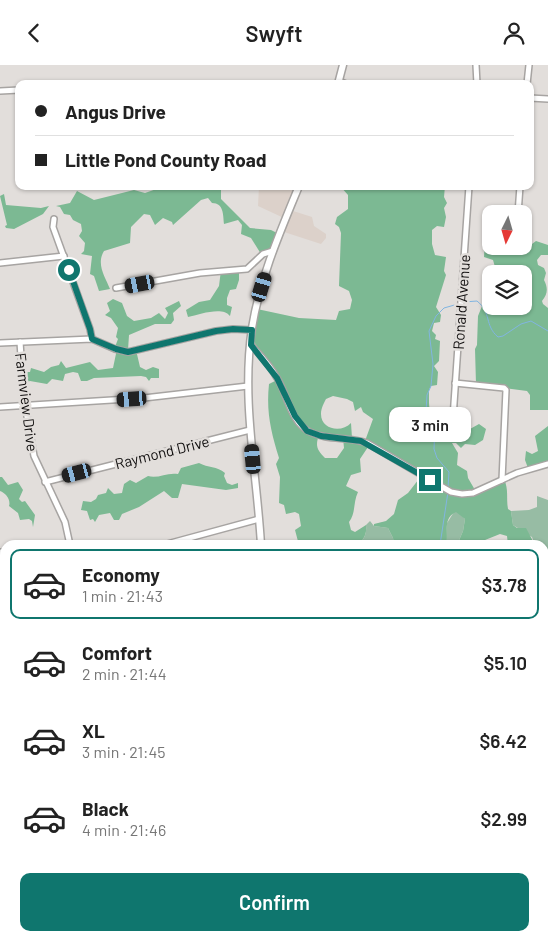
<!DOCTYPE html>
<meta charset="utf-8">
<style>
body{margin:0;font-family:Barlow,sans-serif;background:#f6f6f6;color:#222;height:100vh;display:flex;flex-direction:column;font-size:19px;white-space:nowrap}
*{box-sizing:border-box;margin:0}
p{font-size:16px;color:#767676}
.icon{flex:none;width:28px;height:28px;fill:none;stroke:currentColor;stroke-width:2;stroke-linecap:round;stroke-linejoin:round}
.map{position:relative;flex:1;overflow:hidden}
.side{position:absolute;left:0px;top:475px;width:549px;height:401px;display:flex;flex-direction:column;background:#fff;border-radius:15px 15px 0 0;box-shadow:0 1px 4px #0004}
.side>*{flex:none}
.hud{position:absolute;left:15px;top:15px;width:519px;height:110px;border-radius:10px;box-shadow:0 1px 4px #0004;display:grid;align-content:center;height:110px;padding:0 20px;background:#fff}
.needle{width:32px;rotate:185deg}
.controls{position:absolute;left:482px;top:140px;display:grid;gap:10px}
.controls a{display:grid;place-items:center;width:50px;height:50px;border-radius:10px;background:#fff;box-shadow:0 1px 4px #0004;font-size:25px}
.end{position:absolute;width:22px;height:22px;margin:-11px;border:6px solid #0f766e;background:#fff;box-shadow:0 0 0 2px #fff}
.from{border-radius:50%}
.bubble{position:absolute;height:35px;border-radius:10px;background:#fff;box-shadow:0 1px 4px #0004;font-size:16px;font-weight:600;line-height:35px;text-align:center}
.car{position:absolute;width:15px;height:30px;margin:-15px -8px;border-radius:6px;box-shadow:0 0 4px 1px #0007;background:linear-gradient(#222 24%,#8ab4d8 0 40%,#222 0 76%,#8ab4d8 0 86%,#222 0)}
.hud b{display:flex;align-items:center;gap:18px;height:48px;font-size:19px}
.hud b+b{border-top:1px solid #e0e0e0}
.hud i{width:12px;height:12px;background:#222}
ul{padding:9px 0 0;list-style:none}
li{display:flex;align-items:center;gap:15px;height:70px;margin:0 10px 8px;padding:0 10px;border:2px solid transparent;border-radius:10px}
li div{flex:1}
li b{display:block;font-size:19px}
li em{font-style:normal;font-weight:600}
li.current{border-color:#0f766e}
li>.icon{width:45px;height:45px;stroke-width:1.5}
.action{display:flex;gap:10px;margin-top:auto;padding:10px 20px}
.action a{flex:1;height:58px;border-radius:10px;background:#0f766e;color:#fff;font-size:20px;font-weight:600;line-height:58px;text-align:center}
header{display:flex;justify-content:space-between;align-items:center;height:65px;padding:0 20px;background:#fff;font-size:22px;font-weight:600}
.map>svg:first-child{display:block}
</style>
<header><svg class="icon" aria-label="back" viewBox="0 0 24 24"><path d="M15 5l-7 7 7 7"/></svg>Swyft<svg class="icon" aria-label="person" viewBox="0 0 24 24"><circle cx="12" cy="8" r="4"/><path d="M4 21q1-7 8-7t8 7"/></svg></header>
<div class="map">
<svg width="548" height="876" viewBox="0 0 548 876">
<rect width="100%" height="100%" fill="#e2dedb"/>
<polygon fill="#dcd1ca" points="259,121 299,121 290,145 312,152 314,161 326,169 326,173 321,179 281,166 286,154 258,141"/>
<g fill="#97bca4">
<polygon points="537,431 548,435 548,521 544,519 544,480 535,480 532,472 513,460 511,446 529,445 537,442"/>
<polygon points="454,447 459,447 465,454 463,466 457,480 446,480 447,458"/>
<path d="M370,456L374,461L388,463L393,473L394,480H358C364,474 367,469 366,460Z"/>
</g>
<g fill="#7cb993" fill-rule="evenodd">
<path d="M165,121H221V134L250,163L271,165L279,169L273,187L261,189L251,173L241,169L242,160L238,155L224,159C223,150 224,138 212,138L208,133L201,135L173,160L172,157L163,153L155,160L150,150L144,149L131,162L130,178L104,186C96,199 105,212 110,224L99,226L94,211L90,209L92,191L81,189L84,186L85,178L79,171L82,166L81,159L73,155L70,150L64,149L60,142L56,141L70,138L77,126L94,135L134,125L145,128Z"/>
<path d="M340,121H445L444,132L447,138L444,143L446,152L444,162L437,161L432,165V179L435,190L446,192L444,206L446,210L436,242L441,250L440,257L434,258L432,266L436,270L435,274L440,276L439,296L434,301L438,307L437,320L431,321L429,325C429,349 427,350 453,353L459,360L470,364L479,359L486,364L483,375L475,380L465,379L461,383L456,378H452L458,388L457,400L467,406L468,413L475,425L504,414C509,425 506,432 508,444L511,446L513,460L517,463H526L535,480H508L507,471L500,469L485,475L483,480H457L463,466L465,454L456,447C442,453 449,468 446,480H394L393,473L388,463L374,461V459L386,456L394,449L398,435L408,428L422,410L370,379L360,394L361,407L351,410L346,421L358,427C353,437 356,448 349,457L351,465L355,467L366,460C367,469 364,474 358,480H299L295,465L301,461L299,449L295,447L286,449L284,440L279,438L280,412L276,399L279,393C271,367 266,347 269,319L277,315L253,275L257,244L299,253L336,255L339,246L350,244L352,235L349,226L339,221L341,168L339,162L335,159L337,152L348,144V130ZM333,331L347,334L353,337L355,346L361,342L363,347L373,354L365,376L352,373L351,358C342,368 321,365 321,349C321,343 324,338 326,334ZM319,370L343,373L344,383L337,393H325C317,385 315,381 319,370Z"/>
<polygon points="4,129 6,140 41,143 49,141 43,149 14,164 6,163 5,161 7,160 0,131"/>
<path d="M485,175L491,181H524V178L532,179L536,176L548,180V190H541L537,195L538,200L544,203L546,208L544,215C548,223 548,229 542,236L543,239L548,243V345H530V330L527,326L476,319L475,284L477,280L478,251L482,241L484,207L493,206L495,202L493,195L484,192ZM491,209H524V241H491Z"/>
<path d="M239,204V215L236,224L230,225L227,233V240L232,242L230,251C223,241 200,249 188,252L186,245L199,237L210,235L219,221L221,205Z"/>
<polygon points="113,234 122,238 127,251 134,256 151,253 159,248 165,254 168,248 165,243 179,236 181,241 173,248 174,255 171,259 155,259 129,270 128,285 136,285 140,302 146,305 153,302 159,304 159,313 151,313 149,316 146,312 141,311 94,313 87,316 81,316 78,308 73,307 65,309 63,316 52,314 47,319 30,316 23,318 22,307 30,307 31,303 44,307 51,302 59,300 61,296 66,303 90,297 98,305 113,303 117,284 115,282 118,274 116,272 118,263 111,253 105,250 110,246 107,238"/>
<polygon points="548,361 548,397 528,403 525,395 526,386 532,389 538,386 535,371"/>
<path d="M199,398C208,403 217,401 225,408L224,411L227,418L232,420L238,418V423L226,425L182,419L178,433H172L164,426L139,442L122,449L119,455H114L110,448L99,450L95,457L93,454L90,455L87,446L81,445L83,436L91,437L96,434L98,430L106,428L108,423L114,429L122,428L124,419L130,415L136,418L148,411C158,414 167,407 178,409L181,403Z"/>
<path d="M0,412H2L8,420L18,417L23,425L19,434L22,437L25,436L35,450L33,462L32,456L29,454L20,455L18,448L9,441C11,435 6,428 0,426Z"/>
<polygon points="544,519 548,521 548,876 451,876 453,871 544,871"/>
<path d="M305,871H363L362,876C354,873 317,876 305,876Z"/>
</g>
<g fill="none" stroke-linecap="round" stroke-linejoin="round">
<g stroke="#81b5e1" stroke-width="1">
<path d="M464,237L477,236C492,248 484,260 498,272L503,271L521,259L531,256L548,266"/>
<polyline points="448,423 449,407 437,393 434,384 435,360 426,346 427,330 431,321 433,299 429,266 436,251 444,243 458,239"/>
<polyline points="440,480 448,427"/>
</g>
<defs>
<g id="minor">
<polyline points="476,0 477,19"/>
<polyline points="339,16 346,19"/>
<polyline points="527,19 529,0"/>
<polyline points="0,26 19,25"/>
<polyline points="530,33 548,34"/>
<polyline points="518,149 520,121"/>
<polyline points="54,154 53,162 90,264 92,274"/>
<polyline points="0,198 64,191"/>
<polyline points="116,223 200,208 247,204 263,189 273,186"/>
<polyline points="20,277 24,334 34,391 65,457 70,480"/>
<polyline points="0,278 92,274 115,284 128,287 216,266 233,264 252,265"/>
<path d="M251,280C260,290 270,300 277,313C287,329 291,358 310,367C328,376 349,371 367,378L451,427L462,429L473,428L517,408L548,399"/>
<polyline points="455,318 504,323 506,325 502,415"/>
<polyline points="0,342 144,333 248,321"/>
<polyline points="453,353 469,121"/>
<polyline points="45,417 250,365"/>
<polyline points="132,480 167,479 259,454"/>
<polyline points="0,487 5,503"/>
<polyline points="0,514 5,515"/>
<polyline points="0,651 5,667"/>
<polyline points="282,871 283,876"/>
<polyline points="154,876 156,871"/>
</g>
<g id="major">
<polyline points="338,19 343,0"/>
<path d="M261,480C257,408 241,335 252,263C260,213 280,167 299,121"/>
<polyline points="243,871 244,876"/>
</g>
</defs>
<use href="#minor" stroke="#a7a4a2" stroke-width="8"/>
<use href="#major" stroke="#a7a4a2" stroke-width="9"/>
<use href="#minor" stroke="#fff" stroke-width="5"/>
<use href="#major" stroke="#fff" stroke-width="6"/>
</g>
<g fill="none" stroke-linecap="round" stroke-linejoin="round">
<polyline stroke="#0f766e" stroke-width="6" points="69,205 90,264 92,274 116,284 128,287 216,266 233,264 252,265 251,280 277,313 295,351 307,366 321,371 361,376 430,415"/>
</g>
<g text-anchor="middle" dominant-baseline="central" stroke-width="5" stroke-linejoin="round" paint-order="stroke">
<g font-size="15" fill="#100e0e" stroke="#e2dedb">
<text transform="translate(461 237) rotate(-86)">Ronald Avenue</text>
<text transform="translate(27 337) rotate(83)">Farmview Drive</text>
<text transform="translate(162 387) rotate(-14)">Raymond Drive</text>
</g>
</g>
</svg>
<div class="controls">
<a><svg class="needle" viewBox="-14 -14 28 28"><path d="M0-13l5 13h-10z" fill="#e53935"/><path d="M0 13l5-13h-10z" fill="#767676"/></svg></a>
<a><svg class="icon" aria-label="layers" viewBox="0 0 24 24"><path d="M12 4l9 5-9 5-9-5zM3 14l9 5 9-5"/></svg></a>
</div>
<i class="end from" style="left:69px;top:205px"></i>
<i class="end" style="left:430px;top:415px"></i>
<div class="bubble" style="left:389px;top:342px;width:82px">3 min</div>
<i class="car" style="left:140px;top:219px;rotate:259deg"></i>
<i class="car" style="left:262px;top:222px;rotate:17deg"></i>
<i class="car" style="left:132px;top:334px;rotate:266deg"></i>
<i class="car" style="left:253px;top:394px;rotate:355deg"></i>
<i class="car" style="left:77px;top:408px;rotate:255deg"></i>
<div class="hud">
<b><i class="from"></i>Angus Drive</b>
<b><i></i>Little Pond County Road</b>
</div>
<section class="side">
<ul>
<li class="current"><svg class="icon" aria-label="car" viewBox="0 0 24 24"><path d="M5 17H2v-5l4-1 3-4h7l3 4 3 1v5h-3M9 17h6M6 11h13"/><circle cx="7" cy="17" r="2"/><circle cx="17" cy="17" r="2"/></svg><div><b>Economy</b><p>1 min · 21:43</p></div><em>$3.78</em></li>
<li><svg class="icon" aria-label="car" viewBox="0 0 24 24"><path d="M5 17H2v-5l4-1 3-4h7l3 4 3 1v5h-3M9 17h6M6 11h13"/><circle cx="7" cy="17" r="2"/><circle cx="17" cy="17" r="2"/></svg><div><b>Comfort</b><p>2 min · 21:44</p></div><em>$5.10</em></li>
<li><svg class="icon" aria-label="car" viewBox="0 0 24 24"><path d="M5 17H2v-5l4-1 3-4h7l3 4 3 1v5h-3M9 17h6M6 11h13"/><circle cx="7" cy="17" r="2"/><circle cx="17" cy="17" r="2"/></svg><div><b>XL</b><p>3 min · 21:45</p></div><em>$6.42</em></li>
<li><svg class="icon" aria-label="car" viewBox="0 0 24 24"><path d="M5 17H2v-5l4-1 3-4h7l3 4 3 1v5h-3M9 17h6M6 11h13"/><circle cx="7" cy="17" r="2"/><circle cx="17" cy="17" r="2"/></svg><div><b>Black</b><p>4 min · 21:46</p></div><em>$2.99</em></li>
</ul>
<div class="action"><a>Confirm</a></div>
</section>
</div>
